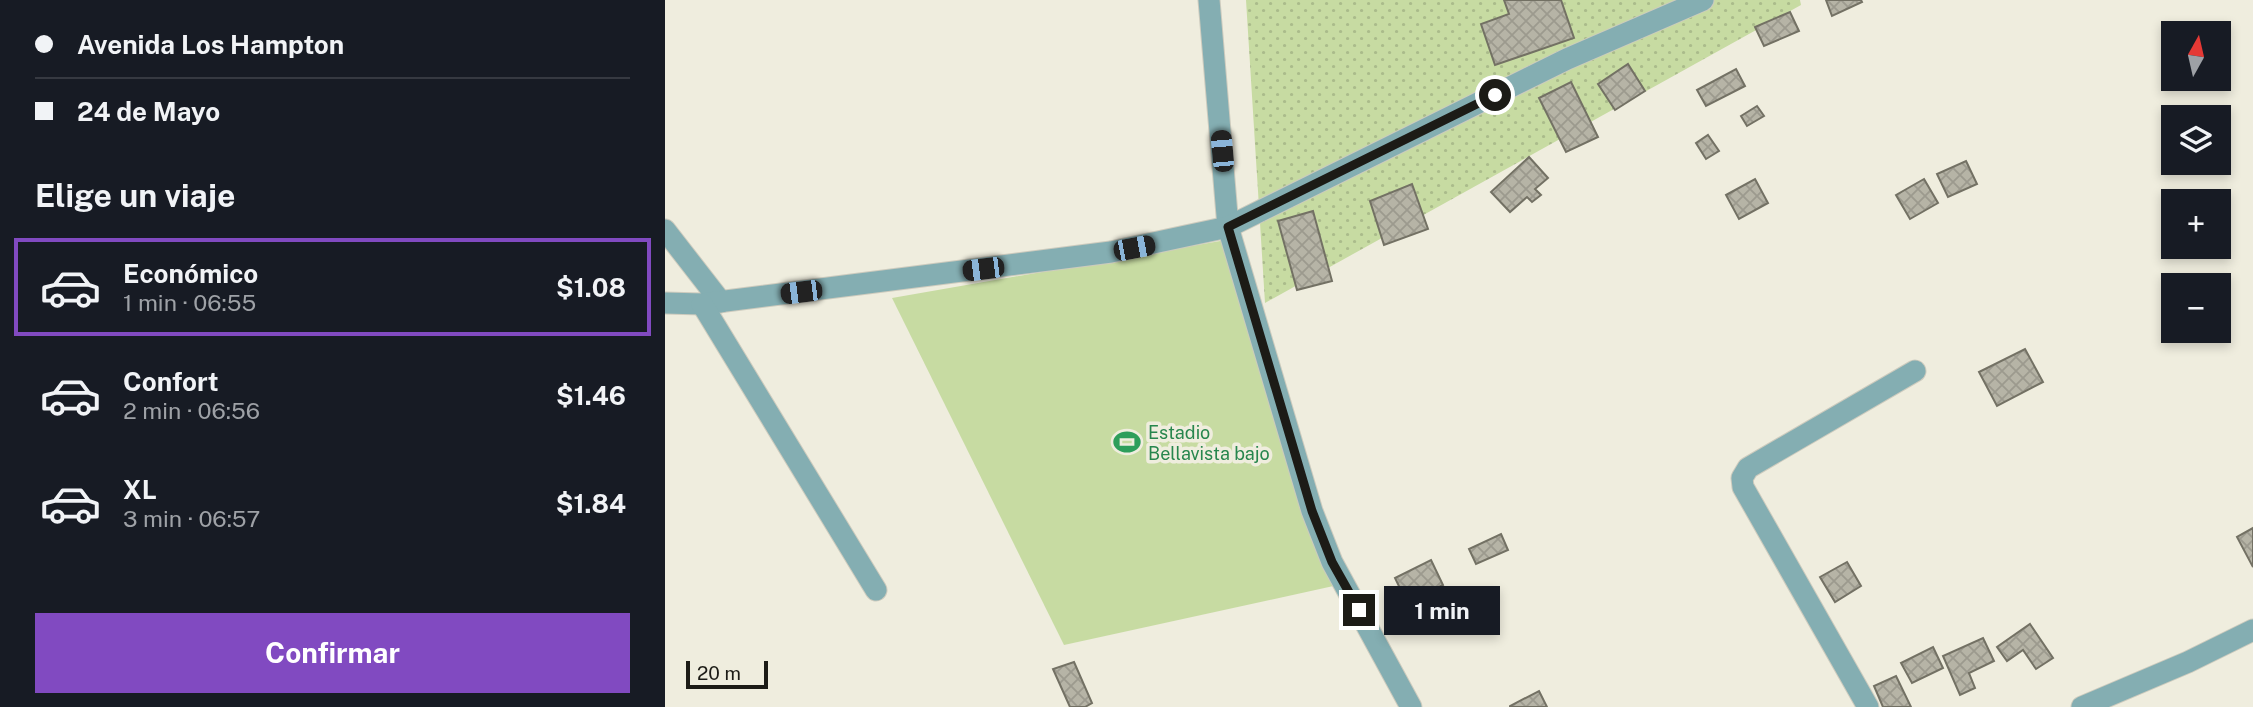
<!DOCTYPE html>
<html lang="es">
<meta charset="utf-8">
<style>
body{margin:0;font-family:"Public Sans",sans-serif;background:#20242c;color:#f1f3f6;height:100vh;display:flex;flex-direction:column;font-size:26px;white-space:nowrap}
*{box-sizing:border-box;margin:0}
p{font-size:23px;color:#9ea1a6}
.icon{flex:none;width:38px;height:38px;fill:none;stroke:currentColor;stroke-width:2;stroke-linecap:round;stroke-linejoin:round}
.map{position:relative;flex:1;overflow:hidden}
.side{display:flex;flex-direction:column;background:#171b24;width:665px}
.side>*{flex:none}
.banner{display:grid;align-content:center;height:154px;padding:0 35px;background:#171b24}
.needle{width:46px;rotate:8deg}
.tools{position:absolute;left:1496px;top:21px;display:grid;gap:14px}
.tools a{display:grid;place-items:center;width:70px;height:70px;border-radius:0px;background:#171b24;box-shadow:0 4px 10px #0003;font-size:35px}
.scale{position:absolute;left:21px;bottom:18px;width:82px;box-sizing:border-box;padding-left:7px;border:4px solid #1c1b16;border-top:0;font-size:19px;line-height:24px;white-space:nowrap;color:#1c1b16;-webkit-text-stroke:5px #efedde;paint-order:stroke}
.end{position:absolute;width:32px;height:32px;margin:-16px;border:9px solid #1c1b16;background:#fff;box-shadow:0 0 0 4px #fff}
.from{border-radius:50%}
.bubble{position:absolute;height:49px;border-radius:0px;background:#171b24;box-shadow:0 4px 10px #0003;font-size:23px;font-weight:700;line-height:49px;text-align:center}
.car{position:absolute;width:21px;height:42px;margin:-21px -10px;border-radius:9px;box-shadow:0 0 5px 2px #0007;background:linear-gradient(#222 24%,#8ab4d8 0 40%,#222 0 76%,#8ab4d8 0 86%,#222 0)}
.banner b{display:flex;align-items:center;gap:24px;height:66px;font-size:26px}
.banner b+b{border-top:2px solid #363941}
.banner i{width:18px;height:18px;background:#f1f3f6}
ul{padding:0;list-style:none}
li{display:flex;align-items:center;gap:21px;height:98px;margin:0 14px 10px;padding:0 21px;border:4px solid transparent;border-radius:0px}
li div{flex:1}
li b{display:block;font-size:26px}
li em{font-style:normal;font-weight:700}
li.active{border-color:#814ac1}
li>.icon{width:63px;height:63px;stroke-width:1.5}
h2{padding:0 35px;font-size:32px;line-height:84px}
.action{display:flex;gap:14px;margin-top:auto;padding:14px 35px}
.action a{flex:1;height:80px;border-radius:0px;background:#814ac1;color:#fff;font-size:28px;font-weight:700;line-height:80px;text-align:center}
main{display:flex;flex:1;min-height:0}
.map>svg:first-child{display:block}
</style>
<main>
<section class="side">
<div class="banner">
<b><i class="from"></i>Avenida Los Hampton</b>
<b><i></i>24 de Mayo</b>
</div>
<h2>Elige un viaje</h2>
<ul>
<li class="active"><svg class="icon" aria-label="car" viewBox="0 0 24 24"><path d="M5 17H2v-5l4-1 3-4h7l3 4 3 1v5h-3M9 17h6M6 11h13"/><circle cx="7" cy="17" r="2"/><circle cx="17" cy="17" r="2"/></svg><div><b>Económico</b><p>1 min · 06:55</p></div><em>$1.08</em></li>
<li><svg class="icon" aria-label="car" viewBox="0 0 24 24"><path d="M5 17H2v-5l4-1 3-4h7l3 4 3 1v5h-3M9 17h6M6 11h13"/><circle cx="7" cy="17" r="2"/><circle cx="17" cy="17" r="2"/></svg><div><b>Confort</b><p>2 min · 06:56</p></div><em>$1.46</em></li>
<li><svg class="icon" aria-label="car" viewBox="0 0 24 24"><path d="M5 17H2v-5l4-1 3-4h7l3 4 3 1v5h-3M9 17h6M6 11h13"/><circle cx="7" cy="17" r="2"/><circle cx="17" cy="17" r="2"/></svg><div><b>XL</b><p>3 min · 06:57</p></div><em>$1.84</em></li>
</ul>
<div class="action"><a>Confirmar</a></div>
</section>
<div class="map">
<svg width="1588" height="707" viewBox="0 0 1588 707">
<defs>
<pattern id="green-dots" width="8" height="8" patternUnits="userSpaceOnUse" patternTransform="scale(1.75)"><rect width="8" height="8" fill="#c7dba2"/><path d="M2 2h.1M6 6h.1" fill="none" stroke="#aabb8b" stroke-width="1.8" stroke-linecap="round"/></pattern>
<pattern id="building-cross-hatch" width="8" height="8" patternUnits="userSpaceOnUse" patternTransform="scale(1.75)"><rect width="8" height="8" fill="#b6b4a6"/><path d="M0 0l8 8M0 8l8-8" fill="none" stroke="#9c9a8e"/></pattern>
</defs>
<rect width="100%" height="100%" fill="#efedde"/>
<polygon fill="url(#green-dots)" points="581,0 1135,0 1136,5 600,303"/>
<polygon fill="#c7dba2" points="561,240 673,585 399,645 227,298"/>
<g fill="url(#building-cross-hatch)" stroke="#737164" stroke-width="2">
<polygon points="839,0 896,0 909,38 830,65 816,24 844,14"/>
<polygon points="1161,0 1196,0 1197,2 1167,16"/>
<polygon points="1125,12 1134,31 1099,46 1090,27"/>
<polygon points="963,64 980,91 950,110 933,84"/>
<polygon points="1071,69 1080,86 1041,106 1032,90"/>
<polygon points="906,82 933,137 901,152 874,98"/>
<polygon points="1092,106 1099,116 1082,126 1076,116"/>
<polygon points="1043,135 1054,151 1041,159 1031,143"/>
<polygon points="864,157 883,178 870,189 876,195 867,202 862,197 845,212 826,192"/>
<polygon points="1301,161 1312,184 1283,197 1272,174"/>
<polygon points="1090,179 1103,203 1074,219 1061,195"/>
<polygon points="1259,179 1273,203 1245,219 1231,195"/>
<polygon points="747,184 763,229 719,245 705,201"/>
<polygon points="648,211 667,281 632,290 613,221"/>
<polygon points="1360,349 1378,382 1332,406 1314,372"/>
<polygon points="1588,528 1588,567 1572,537"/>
<polygon points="836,534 843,550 811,564 804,549"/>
<polygon points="766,560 778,585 742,603 730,578"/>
<polygon points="1182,562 1196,586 1170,602 1155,577"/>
<polygon points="1365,624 1388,658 1371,669 1358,650 1342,661 1332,647"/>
<polygon points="1318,638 1329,661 1304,673 1310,688 1295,695 1278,656"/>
<polygon points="1268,647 1278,668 1247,683 1236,663"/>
<polygon points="409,662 427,703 420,707 405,707 388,669"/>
<polygon points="1231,676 1246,707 1218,707 1209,686"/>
<polygon points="874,691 882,707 845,707 845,706"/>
</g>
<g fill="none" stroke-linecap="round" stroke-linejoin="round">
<defs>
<g id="minor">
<polyline points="544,0 563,227 647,511 667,562 746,707"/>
<polyline points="0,230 56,302"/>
<polyline points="0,303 37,304 446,252 563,227 902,59 1038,0"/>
<polyline points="37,304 211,590"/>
<polyline points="1203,707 1078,487 1077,478 1083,468 1250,371"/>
<polyline points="1417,707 1523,662 1588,630"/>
</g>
</defs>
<use href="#minor" stroke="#cdcbbe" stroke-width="23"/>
<use href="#minor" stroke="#84aeb2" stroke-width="21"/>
</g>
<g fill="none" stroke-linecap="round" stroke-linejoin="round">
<polyline stroke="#1c1b16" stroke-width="9" points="694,610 667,562 647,511 563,227 830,95"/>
</g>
<defs>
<symbol id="stadium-bare" viewBox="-9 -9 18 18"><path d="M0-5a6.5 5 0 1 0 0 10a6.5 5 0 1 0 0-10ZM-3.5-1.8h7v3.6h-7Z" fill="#2e9e5b" stroke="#efedde" stroke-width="2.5" paint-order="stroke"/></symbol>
</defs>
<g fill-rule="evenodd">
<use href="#stadium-bare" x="443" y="423" width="38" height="38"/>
</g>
<g text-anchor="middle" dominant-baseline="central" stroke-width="7" stroke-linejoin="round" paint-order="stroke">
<g font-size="18" fill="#27864d" stroke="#efedde" text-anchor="start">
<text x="483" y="432">Estadio<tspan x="483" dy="21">Bellavista bajo</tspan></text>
</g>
</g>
</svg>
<div class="tools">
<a><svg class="needle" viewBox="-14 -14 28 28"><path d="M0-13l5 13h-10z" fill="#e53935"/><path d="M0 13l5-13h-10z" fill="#9ea1a6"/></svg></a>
<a><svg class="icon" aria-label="layers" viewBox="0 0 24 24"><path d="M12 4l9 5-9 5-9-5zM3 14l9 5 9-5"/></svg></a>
<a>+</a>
<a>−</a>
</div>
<div class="scale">20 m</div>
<i class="end from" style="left:830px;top:95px"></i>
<i class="end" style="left:694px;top:610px"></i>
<div class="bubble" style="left:719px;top:586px;width:116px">1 min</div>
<i class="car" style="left:557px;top:151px;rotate:355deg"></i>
<i class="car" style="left:469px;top:248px;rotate:79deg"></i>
<i class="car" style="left:318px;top:269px;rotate:263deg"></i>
<i class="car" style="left:136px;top:292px;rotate:263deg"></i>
</div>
</main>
